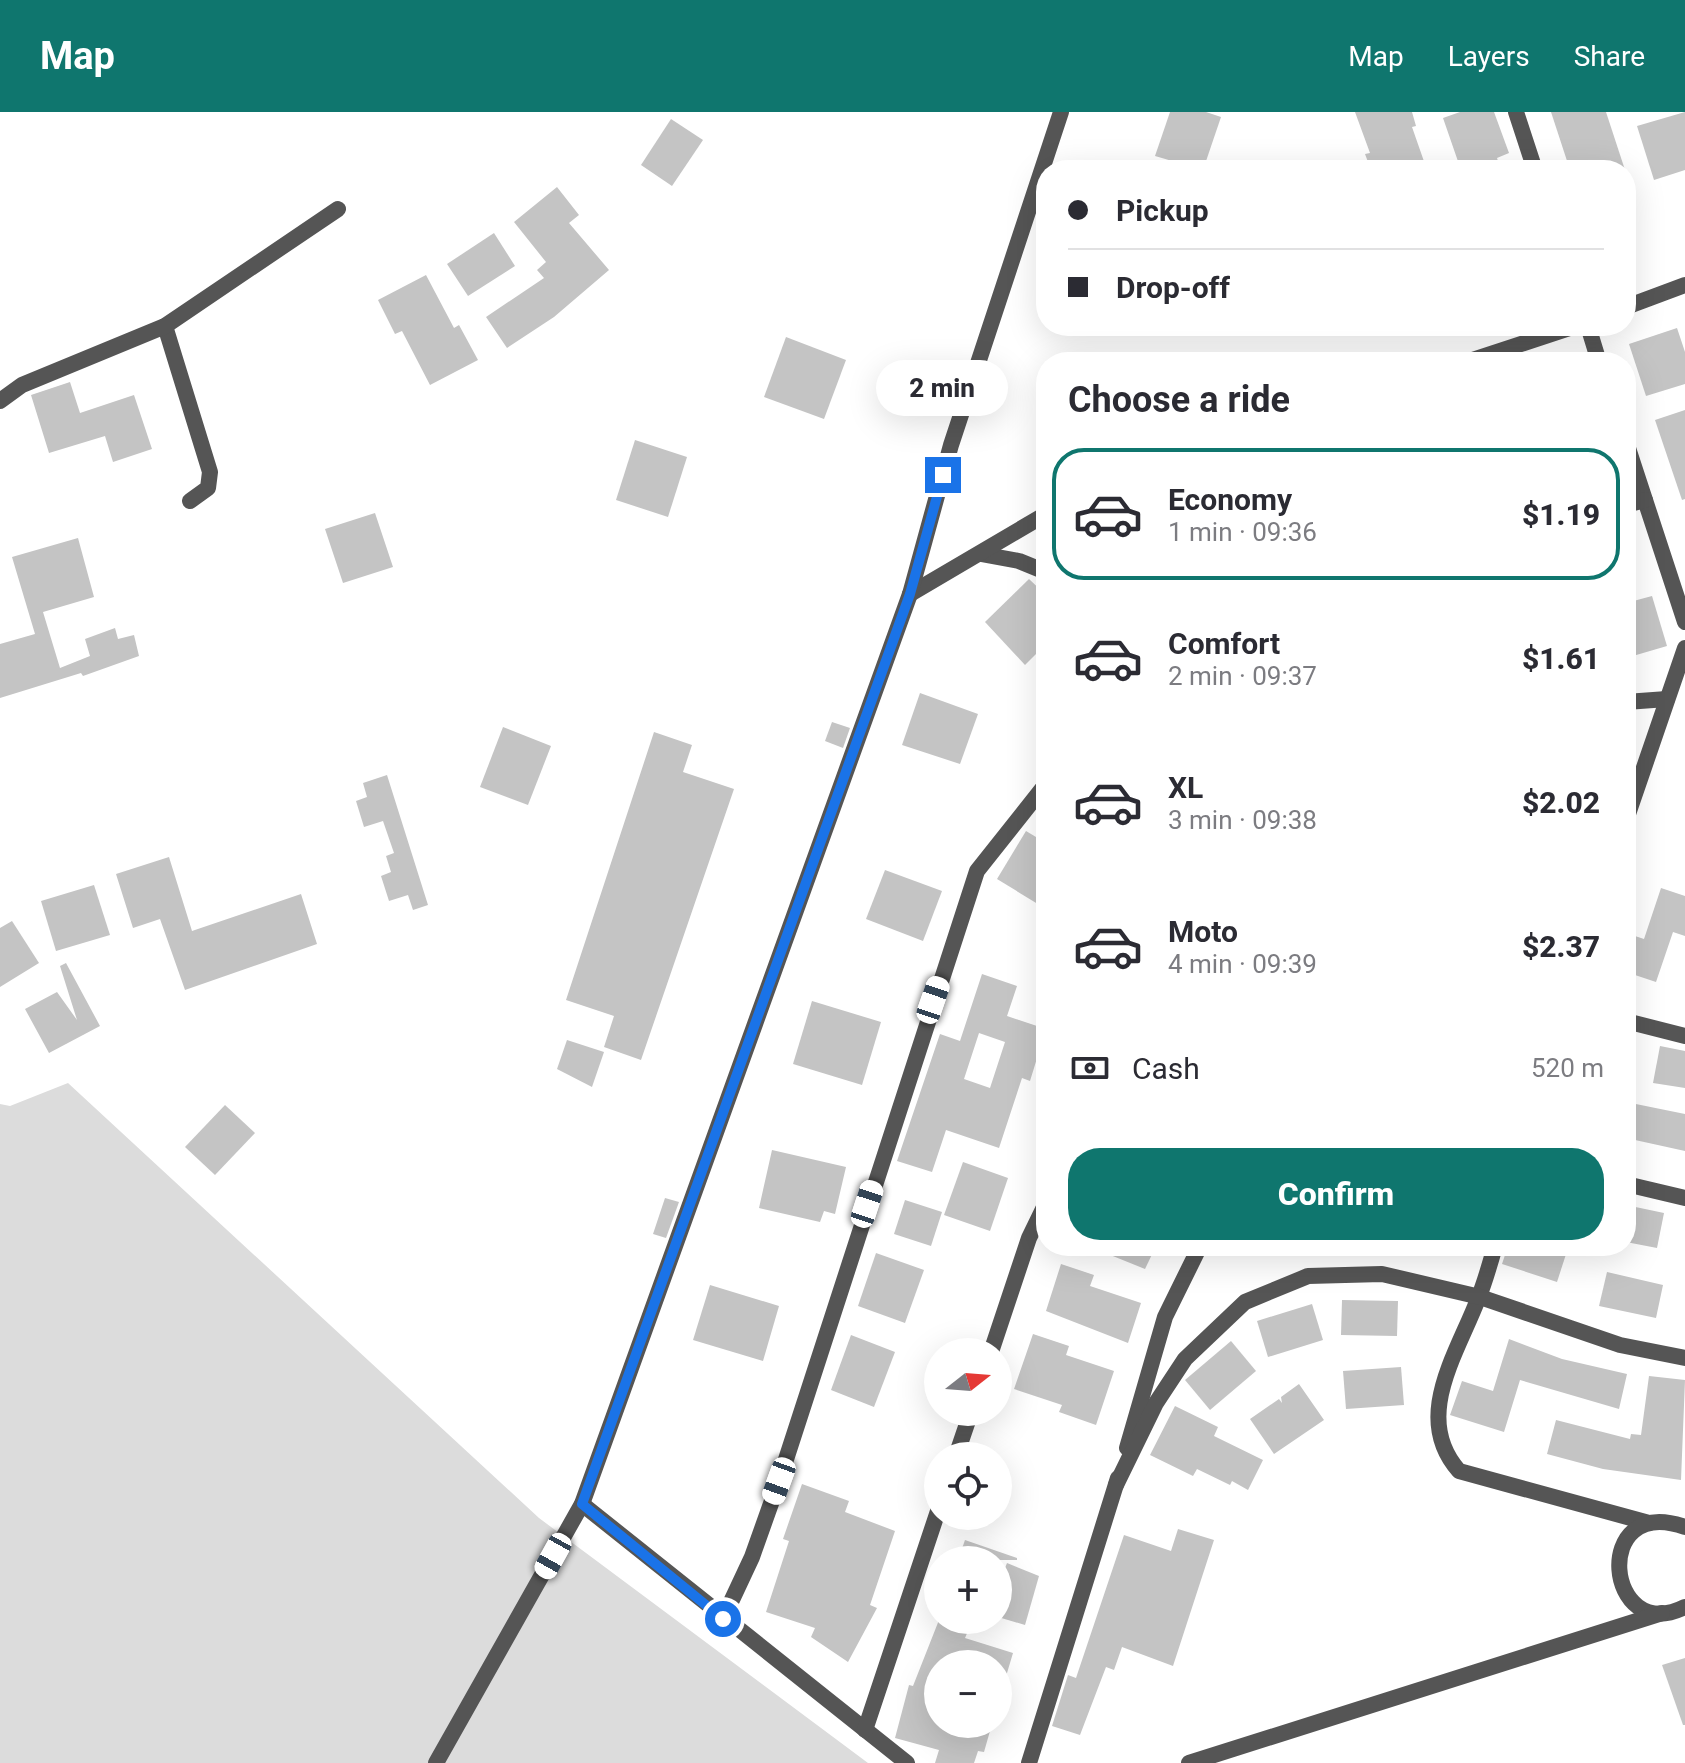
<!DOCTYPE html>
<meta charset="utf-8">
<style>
body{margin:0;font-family:Roboto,sans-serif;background:#f7f7f7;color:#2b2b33;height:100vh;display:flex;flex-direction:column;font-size:30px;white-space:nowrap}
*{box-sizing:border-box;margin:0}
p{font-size:26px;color:#7c7c81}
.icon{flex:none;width:44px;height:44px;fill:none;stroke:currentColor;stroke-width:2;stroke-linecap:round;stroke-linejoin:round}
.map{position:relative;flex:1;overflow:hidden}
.side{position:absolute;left:1036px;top:240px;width:600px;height:904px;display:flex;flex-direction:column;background:#fff;border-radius:32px;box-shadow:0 8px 32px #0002}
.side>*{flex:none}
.guide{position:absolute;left:1036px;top:48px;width:600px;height:176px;border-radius:32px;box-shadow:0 8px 32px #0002;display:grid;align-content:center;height:176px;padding:0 32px;background:#fff}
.needle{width:52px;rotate:73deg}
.controls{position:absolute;left:924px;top:1226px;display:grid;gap:16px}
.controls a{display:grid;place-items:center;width:88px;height:88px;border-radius:50%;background:#fff;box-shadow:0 8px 32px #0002;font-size:40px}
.end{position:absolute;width:36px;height:36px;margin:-18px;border:10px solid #1a73e8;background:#fff;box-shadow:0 0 0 4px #fff}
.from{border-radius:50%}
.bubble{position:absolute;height:56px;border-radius:28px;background:#fff;box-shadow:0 8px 32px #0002;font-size:26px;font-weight:800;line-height:56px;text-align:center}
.car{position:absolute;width:24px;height:48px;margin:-24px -12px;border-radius:10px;box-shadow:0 0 6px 2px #0007;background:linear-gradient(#fff 24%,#345 0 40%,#fff 0 76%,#345 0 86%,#fff 0)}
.guide b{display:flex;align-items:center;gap:28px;height:76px;font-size:30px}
.guide b+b{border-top:2px solid #e1e1e2}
.guide i{width:20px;height:20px;background:#2b2b33}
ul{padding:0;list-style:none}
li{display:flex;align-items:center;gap:24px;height:132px;margin:0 16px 12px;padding:0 16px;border:4px solid transparent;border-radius:32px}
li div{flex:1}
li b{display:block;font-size:30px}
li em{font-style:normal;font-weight:800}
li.active{border-color:#0f766e}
li>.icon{width:72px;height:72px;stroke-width:1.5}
h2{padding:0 32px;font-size:36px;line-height:96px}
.pay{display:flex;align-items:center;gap:20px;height:88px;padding:0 32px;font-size:30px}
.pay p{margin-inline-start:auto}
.cta{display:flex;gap:16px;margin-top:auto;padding:16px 32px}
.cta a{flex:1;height:92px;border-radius:32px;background:#0f766e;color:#fff;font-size:32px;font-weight:800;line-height:92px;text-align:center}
header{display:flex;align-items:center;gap:48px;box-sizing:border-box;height:112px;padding:0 40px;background:#0f766e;color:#fff}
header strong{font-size:38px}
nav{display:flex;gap:44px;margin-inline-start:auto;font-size:28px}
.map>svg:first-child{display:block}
</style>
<header>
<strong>Map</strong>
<nav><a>Map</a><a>Layers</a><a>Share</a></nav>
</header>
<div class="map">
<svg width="1685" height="1651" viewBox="0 0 1685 1651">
<rect width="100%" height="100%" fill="#fff"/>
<polygon fill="#dcdcdc" points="68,971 539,1406 868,1651 0,1651 0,992 10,994"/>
<g fill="#c4c4c4" fill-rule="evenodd">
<polygon points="1170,0 1206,0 1221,5 1203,58 1155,44"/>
<polygon points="1355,0 1412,0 1416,14 1412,15 1427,58 1371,58 1365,42 1370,41"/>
<polygon points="1460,0 1494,0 1509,41 1497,46 1501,58 1461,58 1443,6"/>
<polygon points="1551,0 1606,0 1625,58 1570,58"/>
<polygon points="1685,0 1685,58 1654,68 1637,14"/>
<polygon points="671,7 703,28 672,74 641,53"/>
<polygon points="557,75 579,103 569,111 609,158 554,205 507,236 486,205 544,166 537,158 546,150 514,110"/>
<polygon points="494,121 515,154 468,184 447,152"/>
<polygon points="426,163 454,216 459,213 478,248 430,273 402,219 395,222 378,188"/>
<polygon points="1677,216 1685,240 1685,272 1646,284 1629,232"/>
<polygon points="786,225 846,248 824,307 764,285"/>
<polygon points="70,270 80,301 134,283 152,337 113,350 105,324 49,341 31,283"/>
<polygon points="1685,298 1685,387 1682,388 1655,308"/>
<polygon points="635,328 687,345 668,405 616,388"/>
<polygon points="375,401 393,455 343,471 325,417"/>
<polygon points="78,426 94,485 43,500 60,556 90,544 85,527 115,516 118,527 134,523 139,544 83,564 81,561 0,586 0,532 35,522 12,445"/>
<polygon points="1029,467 1046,483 1046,532 1025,553 985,510"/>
<polygon points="1652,484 1667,534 1626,546 1626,491"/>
<polygon points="920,581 978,602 960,652 902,633"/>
<polygon points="832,610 850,616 843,636 825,629"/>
<polygon points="503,615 551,634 528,693 480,675"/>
<polygon points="654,620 692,633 683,660 734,677 641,948 604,935 614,904 566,888"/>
<polygon points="387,663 428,793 413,798 408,783 389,789 381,764 391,760 386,744 394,741 383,709 364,715 356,689 367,685 363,671"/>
<polygon points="1026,719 1046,731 1046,797 997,767"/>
<polygon points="169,745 192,819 301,782 317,832 185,878 160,807 133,816 116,762"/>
<polygon points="885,758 942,779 923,829 866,807"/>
<polygon points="94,773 110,823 56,839 41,789"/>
<polygon points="1661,776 1685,784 1685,824 1673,820 1656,870 1626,860 1626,821 1644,827"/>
<polygon points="12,809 39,851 0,875 0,816"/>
<polygon points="66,851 100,914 49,941 25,897 57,880 77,908 60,854"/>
<path d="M982,862L1017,874L1007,904L1046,917L1030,969L1022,966L999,1036L946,1018L932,1060L897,1049L940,922L960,929ZM979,921L1005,930L990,976L964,967Z"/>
<polygon points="812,889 881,910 862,973 793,952"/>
<polygon points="567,928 604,940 592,975 557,957"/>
<polygon points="1660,934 1685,939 1685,976 1653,971"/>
<polygon points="1626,990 1685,1002 1685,1039 1626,1026"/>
<polygon points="225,993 255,1021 215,1063 185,1035"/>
<polygon points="772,1038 846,1055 835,1102 824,1099 820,1110 759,1096"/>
<polygon points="963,1050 1008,1066 990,1119 944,1103"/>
<polygon points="665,1086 679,1090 666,1126 653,1122"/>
<polygon points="905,1088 942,1100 931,1134 894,1122"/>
<polygon points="1626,1093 1664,1101 1657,1136 1626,1130"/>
<polygon points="1088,1134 1156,1134 1145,1157"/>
<polygon points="1508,1134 1568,1136 1557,1170 1502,1152"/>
<polygon points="876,1141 924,1158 905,1211 858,1194"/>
<polygon points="1061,1152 1094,1163 1090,1174 1141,1191 1128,1231 1046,1199"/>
<polygon points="1607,1160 1663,1173 1656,1206 1599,1194"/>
<polygon points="710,1173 779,1194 763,1249 693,1228"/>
<polygon points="1342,1188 1398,1189 1397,1224 1341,1223"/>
<polygon points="1312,1192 1323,1228 1268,1245 1257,1209"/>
<polygon points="1033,1222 1069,1234 1066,1243 1114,1259 1096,1313 1059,1300 1062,1293 1014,1277"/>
<polygon points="851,1223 895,1240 874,1295 831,1278"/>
<polygon points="1509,1227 1562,1247 1627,1262 1619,1297 1520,1268 1504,1320 1450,1303 1462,1269 1493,1279"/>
<polygon points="1231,1229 1256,1259 1210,1298 1185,1268"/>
<polygon points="1401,1255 1404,1293 1346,1297 1343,1259"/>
<polygon points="1649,1264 1685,1268 1681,1368 1603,1357 1547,1342 1556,1308 1630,1327 1631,1322 1641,1323"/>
<polygon points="1299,1272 1324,1308 1274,1342 1250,1307 1279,1287 1282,1291 1281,1285"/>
<polygon points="1175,1294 1218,1315 1214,1324 1263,1348 1248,1378 1232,1369 1230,1373 1197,1357 1193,1364 1150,1343"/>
<polygon points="802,1372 849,1389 845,1400 895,1419 870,1493 877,1496 848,1550 811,1525 815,1516 766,1500 789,1429 783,1427"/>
<polygon points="1178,1417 1214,1428 1173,1554 1122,1535 1114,1558 1106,1555 1080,1623 1052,1614 1068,1563 1076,1566 1124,1423 1171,1439"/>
<polygon points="965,1428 1017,1446 1017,1448 958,1448"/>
<polygon points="1007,1451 1039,1464 1025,1513 998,1505 998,1474"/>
<polygon points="939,1508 971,1512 965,1526 1013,1541 1001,1581 998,1580 998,1552 938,1552 938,1612 992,1612 984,1640 978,1639 974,1651 935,1651 939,1638 895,1626 909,1573 913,1574"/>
<polygon points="1685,1546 1685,1613 1683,1613 1662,1553"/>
</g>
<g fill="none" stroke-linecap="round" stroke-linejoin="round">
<g stroke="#555" stroke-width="16">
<polyline points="1516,0 1535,58"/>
<polyline points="1626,195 1685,173"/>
<polyline points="165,214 210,360 208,376 190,389"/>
<polyline points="1588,214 1599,250"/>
<polyline points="1466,250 1576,214"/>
<polyline points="0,289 22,273 165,214 338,97"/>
<polyline points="1626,330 1685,510"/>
<polyline points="1626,393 1645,388"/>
<polyline points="981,442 1019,449 1046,460"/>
<polyline points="910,482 1046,402"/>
<polyline points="1626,590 1667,587"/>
<polyline points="1626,708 1685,536"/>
<polyline points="1626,909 1685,924"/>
<polyline points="1626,1072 1685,1086"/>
<path d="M1495,1134C1490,1152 1485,1170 1478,1187C1457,1242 1412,1306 1459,1359L1649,1411"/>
<polyline points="991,1240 1029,1126 1046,1091"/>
<polyline points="1127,1336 1165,1205 1200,1134"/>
<polyline points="956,1344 971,1300"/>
<polyline points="1116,1373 1156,1291 1185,1247 1245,1190 1308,1164 1382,1162 1480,1185 1620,1233 1685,1246"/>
<polyline points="582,1392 907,1651"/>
<path d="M1685,1415C1590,1381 1605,1535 1685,1495"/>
<polyline points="723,1507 752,1445 779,1369 977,759 1046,672"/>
<polyline points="865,1618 938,1399"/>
<polyline points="436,1651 582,1392 910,482 951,333 1061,0"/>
<polyline points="1029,1651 1118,1366"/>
<polyline points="1189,1651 1662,1501"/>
</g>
</g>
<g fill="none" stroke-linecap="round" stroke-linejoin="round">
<polyline stroke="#1a73e8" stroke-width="10" points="723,1507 582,1392 910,482 943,363"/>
</g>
</svg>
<div class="controls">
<a><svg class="needle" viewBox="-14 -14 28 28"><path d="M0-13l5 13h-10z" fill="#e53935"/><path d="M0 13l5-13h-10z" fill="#7c7c81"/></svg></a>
<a><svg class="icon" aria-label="locate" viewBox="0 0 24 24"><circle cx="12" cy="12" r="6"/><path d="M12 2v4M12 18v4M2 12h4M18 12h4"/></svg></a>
<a>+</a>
<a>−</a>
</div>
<i class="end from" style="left:723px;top:1507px"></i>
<i class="end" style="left:943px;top:363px"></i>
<div class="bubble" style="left:876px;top:248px;width:132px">2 min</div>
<i class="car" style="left:933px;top:888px;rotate:19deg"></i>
<i class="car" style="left:867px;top:1092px;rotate:18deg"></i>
<i class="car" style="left:779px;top:1369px;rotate:200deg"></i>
<i class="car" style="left:553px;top:1444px;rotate:209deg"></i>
<div class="guide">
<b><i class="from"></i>Pickup</b>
<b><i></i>Drop-off</b>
</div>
<section class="side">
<h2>Choose a ride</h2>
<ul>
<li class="active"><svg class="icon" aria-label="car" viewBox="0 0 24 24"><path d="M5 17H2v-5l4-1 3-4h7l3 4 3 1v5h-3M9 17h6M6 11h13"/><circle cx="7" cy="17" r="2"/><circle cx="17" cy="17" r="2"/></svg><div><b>Economy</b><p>1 min · 09:36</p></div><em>$1.19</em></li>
<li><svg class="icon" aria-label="car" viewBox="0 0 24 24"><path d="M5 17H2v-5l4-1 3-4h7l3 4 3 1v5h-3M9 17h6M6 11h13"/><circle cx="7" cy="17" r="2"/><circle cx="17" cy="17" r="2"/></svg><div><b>Comfort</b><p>2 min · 09:37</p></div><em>$1.61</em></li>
<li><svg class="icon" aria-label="car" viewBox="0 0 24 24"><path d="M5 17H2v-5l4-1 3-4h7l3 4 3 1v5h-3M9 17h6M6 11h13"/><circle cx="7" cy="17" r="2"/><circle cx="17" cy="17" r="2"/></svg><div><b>XL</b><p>3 min · 09:38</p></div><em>$2.02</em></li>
<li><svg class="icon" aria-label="car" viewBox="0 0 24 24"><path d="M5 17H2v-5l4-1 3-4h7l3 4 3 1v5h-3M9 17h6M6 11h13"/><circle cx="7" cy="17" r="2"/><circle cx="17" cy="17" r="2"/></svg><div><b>Moto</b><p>4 min · 09:39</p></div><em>$2.37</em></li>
</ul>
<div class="pay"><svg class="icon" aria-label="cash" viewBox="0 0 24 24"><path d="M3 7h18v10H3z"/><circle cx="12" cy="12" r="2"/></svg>Cash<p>520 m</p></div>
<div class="cta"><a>Confirm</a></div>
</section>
</div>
